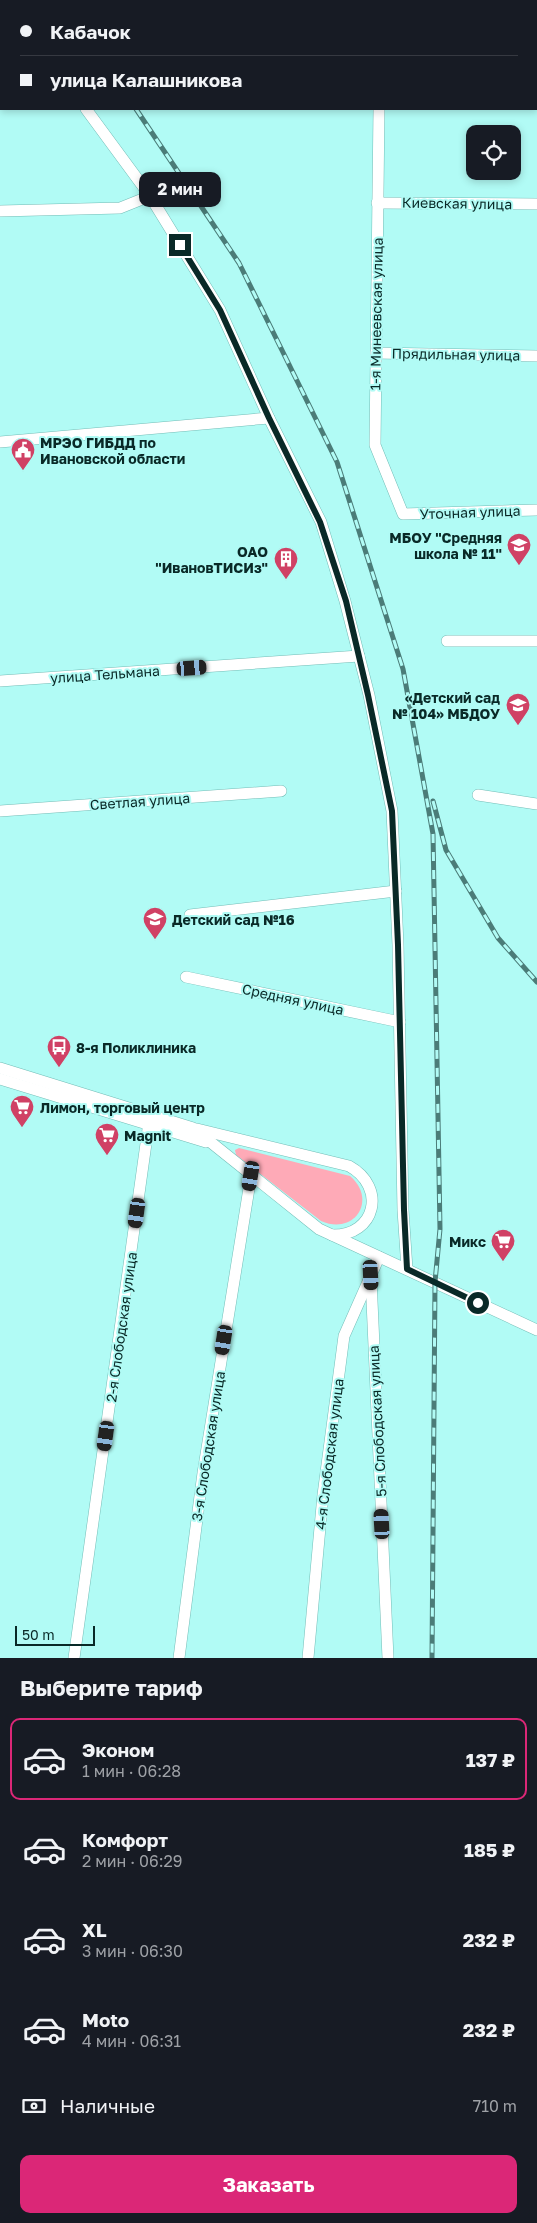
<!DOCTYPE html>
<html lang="ru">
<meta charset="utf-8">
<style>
body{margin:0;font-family:"Golos Text",sans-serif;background:#242831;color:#f1f3f6;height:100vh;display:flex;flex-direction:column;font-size:19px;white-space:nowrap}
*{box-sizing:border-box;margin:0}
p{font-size:16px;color:#9ea1a6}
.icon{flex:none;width:28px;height:28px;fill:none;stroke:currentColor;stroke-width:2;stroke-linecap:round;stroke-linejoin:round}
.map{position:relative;height:1658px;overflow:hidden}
.side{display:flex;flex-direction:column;background:#171b24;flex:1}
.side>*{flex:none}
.hud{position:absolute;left:0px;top:0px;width:538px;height:110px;box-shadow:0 2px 8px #0003;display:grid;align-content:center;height:110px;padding:0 20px;background:#171b24}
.fabs{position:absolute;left:466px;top:125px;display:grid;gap:10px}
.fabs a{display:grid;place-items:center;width:55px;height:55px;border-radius:10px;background:#171b24;box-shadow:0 2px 8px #0003;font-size:25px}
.scale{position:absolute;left:15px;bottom:12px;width:80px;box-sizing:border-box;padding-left:5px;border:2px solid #092927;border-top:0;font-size:14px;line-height:18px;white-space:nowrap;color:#092927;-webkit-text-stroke:4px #b1fbf5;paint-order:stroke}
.end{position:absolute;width:22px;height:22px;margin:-11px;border:6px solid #092927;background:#fff;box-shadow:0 0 0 2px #fff}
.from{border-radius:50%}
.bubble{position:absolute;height:35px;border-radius:10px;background:#171b24;box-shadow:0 2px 8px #0003;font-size:16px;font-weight:700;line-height:35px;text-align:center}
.car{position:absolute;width:15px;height:30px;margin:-15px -8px;border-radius:6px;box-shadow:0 0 4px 1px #0007;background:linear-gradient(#222 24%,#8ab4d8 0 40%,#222 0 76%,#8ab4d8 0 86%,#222 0)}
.hud b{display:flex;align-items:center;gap:18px;height:48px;font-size:19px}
.hud b+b{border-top:1px solid #363941}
.hud i{width:12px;height:12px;background:#f1f3f6}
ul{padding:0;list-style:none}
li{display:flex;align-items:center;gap:15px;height:82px;margin:0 10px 8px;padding:0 10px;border:2px solid transparent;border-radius:10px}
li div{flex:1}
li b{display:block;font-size:19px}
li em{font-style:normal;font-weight:700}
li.on{border-color:#db2777}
li>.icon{width:45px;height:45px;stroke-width:1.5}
h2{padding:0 20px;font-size:22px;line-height:60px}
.pay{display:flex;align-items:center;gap:12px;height:55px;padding:0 20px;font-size:19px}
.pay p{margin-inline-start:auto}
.primary-button{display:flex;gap:10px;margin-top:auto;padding:10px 20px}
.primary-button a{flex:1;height:58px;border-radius:10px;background:#db2777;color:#fff;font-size:20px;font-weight:700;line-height:58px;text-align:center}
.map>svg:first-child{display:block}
</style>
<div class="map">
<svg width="537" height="1658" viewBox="0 0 537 1658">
<rect width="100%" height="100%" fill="#b1fbf5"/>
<path fill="#feaab7" d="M239,1148L350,1176C378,1200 354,1236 321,1221L236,1155L235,1150Z"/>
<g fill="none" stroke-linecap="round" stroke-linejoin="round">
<defs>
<g id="minor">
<polyline points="381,1 381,0"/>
<polyline points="0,12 1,13"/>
<polyline points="86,109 150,196 220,310 269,418 321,522 345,601 369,695 392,811 398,945 403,1210 407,1269"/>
<polyline points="379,109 375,445 403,514 537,510"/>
<polyline points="377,203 537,204"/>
<polyline points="0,211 120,208 150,196"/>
<polyline points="376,353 537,356"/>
<polyline points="0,442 269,418"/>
<polyline points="447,641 537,641"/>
<polyline points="0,681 359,656"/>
<polyline points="478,795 537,804"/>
<polyline points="0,811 281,791"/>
<polyline points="190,915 396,891"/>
<polyline points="186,977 400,1022"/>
<polyline points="0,1068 193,1128 319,1229 537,1330"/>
<polyline points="0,1079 206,1142"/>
<path d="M197,1129L349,1166C387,1187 376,1236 332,1235"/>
<polyline points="371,1279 388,1658"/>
<polyline points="74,1658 150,1115"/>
<polyline points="179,1658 203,1473 251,1176"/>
<polyline points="308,1658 323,1495 344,1336 379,1257"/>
</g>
<g id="highway">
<polyline points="270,0 272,1"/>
<polyline points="296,0 298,1"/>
<polyline points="536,49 537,49"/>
<polyline points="536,62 537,62"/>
</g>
</defs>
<use href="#minor" stroke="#73bdb7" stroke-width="12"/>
<use href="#highway" stroke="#73bdb7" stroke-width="18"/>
<use href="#minor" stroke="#fff" stroke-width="11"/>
<use href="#highway" stroke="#fff" stroke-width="16"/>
<defs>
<g id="rail">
<polyline points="34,0 35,1"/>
<polyline points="136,109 239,263 337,462 403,669 433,834 440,1229 435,1282 432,1658"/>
<polyline points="433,801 446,850 498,938 537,982"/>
</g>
</defs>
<use href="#rail" stroke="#4b7c78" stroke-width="5"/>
<use href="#rail" stroke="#b1fbf5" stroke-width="3" stroke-dasharray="9" stroke-linecap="butt"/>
</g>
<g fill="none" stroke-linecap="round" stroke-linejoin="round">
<polyline stroke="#092927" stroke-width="6" points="180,245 220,310 269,418 320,522 346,601 368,695 392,811 398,945 404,1210 407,1269 478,1303"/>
</g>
<defs>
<symbol id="civic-pin" viewBox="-11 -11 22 30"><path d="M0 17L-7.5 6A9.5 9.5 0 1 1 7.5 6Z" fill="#d04165" stroke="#b1fbf5"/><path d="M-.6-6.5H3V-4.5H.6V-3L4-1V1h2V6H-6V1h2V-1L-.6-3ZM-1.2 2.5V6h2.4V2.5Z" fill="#fff"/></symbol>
<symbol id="school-pin" viewBox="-11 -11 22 30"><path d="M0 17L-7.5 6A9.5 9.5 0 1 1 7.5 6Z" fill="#d04165" stroke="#b1fbf5"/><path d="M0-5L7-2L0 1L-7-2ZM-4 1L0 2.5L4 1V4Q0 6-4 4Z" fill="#fff"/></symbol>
<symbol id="building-pin" viewBox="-11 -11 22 30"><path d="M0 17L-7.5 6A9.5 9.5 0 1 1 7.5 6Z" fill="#d04165" stroke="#b1fbf5"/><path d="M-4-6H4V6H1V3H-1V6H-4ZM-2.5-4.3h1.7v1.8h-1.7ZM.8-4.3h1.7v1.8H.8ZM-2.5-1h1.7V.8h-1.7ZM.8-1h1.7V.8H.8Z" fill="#fff"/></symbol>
<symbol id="bus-pin" viewBox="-11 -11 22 30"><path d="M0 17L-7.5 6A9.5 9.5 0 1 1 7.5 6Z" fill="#d04165" stroke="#b1fbf5"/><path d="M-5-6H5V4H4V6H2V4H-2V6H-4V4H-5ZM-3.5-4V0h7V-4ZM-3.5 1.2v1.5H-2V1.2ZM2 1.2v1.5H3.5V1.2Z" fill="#fff"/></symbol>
<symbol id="supermarket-pin" viewBox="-11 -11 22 30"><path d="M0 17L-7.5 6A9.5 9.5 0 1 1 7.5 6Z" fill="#d04165" stroke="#b1fbf5"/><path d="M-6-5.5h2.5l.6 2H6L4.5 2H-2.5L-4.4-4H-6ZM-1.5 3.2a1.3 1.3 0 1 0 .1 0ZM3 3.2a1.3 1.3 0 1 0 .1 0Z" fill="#fff"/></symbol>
</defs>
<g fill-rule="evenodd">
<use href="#civic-pin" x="9" y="436" width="28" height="38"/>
<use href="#school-pin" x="505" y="531" width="28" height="38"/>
<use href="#building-pin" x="272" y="545" width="28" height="38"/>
<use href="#school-pin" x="504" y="691" width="28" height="38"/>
<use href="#school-pin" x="141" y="905" width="28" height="38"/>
<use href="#bus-pin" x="45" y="1033" width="28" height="38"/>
<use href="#supermarket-pin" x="8" y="1093" width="28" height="38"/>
<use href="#supermarket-pin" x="93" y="1121" width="28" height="38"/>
<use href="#supermarket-pin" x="489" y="1227" width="28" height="38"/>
</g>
<g text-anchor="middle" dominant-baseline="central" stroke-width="4" stroke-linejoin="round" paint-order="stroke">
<g font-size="14" fill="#092927" stroke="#b1fbf5">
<text transform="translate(457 203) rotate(1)">Киевская улица</text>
<text transform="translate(376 314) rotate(-89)">1-я Минеевская улица</text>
<text transform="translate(456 354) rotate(1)">Прядильная улица</text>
<text transform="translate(470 512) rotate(-2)">Уточная улица</text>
<text transform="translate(105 674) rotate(-4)">улица Тельмана</text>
<text transform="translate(140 801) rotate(-4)">Светлая улица</text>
<text transform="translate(293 999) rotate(12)">Средняя улица</text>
<text transform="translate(121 1327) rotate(-82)">2-я Слободская улица</text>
<text transform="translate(377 1421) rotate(-93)">5-я Слободская улица</text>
<text transform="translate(208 1446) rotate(-81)">3-я Слободская улица</text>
<text transform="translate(329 1454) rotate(-83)">4-я Слободская улица</text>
</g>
<g font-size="14" font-weight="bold" fill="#092927" stroke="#b1fbf5" text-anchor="start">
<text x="40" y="442">МРЭО ГИБДД по<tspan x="40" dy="16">Ивановской области</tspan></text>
<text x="502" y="537" text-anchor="end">МБОУ "Средняя<tspan x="502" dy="16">школа № 11"</tspan></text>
<text x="268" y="551" text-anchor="end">ОАО<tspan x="268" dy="16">"ИвановТИСИз"</tspan></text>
<text x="500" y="697" text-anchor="end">«Детский сад<tspan x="500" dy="16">№ 104» МБДОУ</tspan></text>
<text x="172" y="919">Детский сад №16</text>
<text x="76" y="1047">8-я Поликлиника</text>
<text x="40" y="1107">Лимон, торговый центр</text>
<text x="124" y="1135">Magnit</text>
<text x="486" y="1241" text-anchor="end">Микс</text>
</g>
</g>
</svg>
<div class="fabs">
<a><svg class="icon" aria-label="locate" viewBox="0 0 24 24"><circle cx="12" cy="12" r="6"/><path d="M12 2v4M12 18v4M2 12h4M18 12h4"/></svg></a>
</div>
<div class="scale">50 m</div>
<i class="end from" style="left:478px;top:1303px"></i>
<i class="end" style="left:180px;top:245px"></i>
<div class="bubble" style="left:139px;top:172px;width:82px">2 мин</div>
<i class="car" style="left:192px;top:668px;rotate:86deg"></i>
<i class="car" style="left:251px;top:1176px;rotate:189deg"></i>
<i class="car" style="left:137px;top:1213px;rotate:188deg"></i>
<i class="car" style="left:371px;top:1275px;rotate:177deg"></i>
<i class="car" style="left:224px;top:1340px;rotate:189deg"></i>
<i class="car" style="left:106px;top:1436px;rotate:188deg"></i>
<i class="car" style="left:382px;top:1524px;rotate:357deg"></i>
<div class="hud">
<b><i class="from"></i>Кабачок</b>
<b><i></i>улица Калашникова</b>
</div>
</div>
<section class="side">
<h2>Выберите тариф</h2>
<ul>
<li class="on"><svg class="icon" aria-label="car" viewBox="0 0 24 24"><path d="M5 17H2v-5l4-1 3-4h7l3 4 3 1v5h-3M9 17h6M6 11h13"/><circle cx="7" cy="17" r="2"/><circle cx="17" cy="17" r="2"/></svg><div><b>Эконом</b><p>1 мин · 06:28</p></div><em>137 ₽</em></li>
<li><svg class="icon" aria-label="car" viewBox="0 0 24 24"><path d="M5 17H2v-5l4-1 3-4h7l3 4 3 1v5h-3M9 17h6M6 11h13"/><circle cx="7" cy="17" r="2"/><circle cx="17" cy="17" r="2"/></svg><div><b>Комфорт</b><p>2 мин · 06:29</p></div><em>185 ₽</em></li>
<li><svg class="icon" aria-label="car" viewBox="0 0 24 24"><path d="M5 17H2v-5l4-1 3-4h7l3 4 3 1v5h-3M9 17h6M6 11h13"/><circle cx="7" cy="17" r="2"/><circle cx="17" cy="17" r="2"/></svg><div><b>XL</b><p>3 мин · 06:30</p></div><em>232 ₽</em></li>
<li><svg class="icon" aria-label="car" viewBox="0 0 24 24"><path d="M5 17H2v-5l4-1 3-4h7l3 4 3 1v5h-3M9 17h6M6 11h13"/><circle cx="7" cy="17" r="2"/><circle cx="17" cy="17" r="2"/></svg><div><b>Moto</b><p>4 мин · 06:31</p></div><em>232 ₽</em></li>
</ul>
<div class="pay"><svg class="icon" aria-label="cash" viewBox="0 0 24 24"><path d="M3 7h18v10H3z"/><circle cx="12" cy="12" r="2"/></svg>Наличные<p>710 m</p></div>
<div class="primary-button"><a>Заказать</a></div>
</section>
